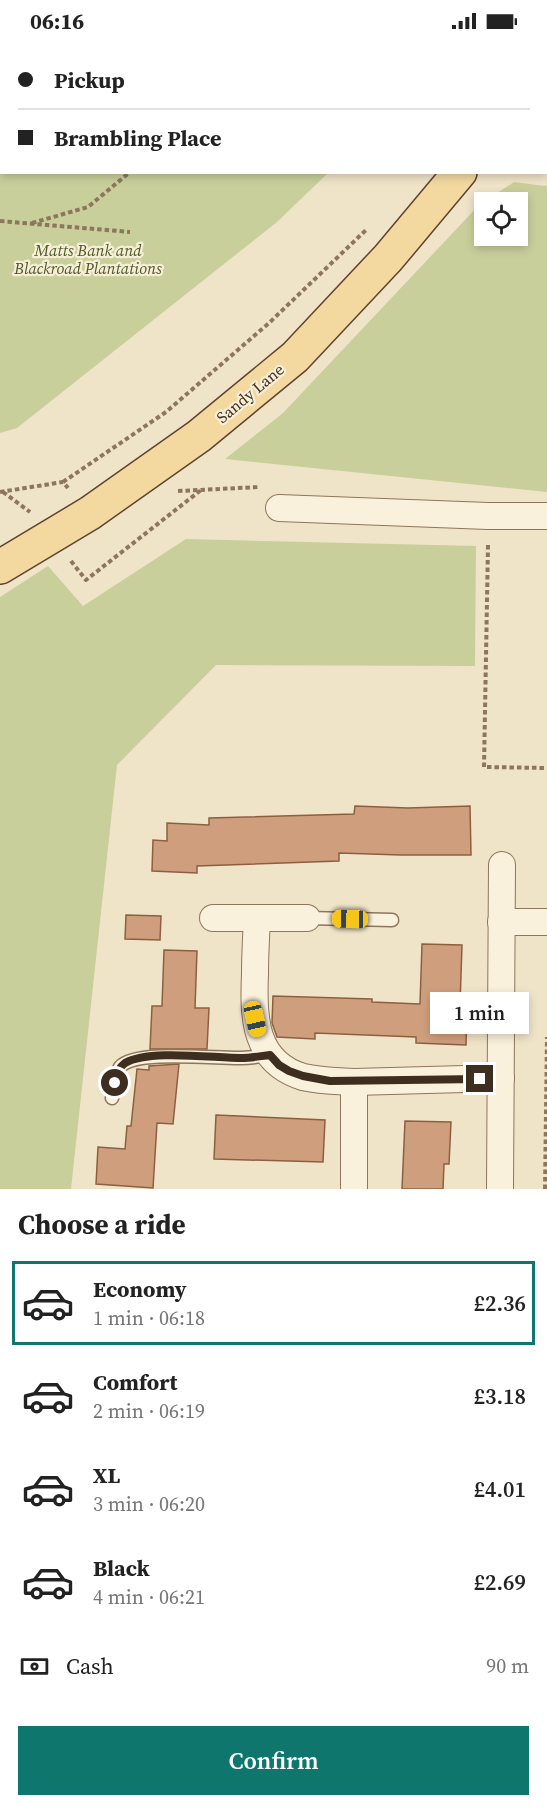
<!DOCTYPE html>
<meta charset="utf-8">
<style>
body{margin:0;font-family:"Source Serif 4",serif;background:#f2f2f2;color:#222;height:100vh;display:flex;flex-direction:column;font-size:22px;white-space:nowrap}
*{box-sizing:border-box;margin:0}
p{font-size:20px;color:#767676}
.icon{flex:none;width:33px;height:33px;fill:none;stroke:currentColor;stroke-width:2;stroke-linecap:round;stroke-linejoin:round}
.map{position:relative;height:1147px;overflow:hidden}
.sheet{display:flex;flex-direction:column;background:#fff;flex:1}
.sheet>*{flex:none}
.banner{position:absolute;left:0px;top:0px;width:548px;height:132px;box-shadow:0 3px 9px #0003;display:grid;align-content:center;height:132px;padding:0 18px;background:#fff}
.tools{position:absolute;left:474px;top:150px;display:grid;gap:12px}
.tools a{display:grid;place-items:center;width:54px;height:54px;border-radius:0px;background:#fff;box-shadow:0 3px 9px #0003;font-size:30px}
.end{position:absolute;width:27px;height:27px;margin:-14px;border:8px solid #3d2e20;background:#fff;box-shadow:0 0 0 3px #fff}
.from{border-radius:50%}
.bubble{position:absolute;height:42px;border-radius:0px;background:#fff;box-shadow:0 3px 9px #0003;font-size:20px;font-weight:600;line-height:42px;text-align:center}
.car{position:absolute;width:18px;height:36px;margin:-18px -9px;border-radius:8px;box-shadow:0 0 4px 2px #0007;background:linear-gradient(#f5c518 24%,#345 0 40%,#f5c518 0 76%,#345 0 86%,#f5c518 0)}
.banner b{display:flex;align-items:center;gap:21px;height:57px;font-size:22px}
.banner b+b{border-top:2px solid #e0e0e0}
.banner i{width:15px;height:15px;background:#222}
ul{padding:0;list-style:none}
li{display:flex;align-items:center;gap:18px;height:84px;margin:0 12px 9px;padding:0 6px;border:3px solid transparent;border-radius:0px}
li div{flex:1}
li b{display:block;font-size:22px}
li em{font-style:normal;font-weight:600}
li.on{border-color:#0f766e}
li>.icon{width:54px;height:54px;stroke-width:1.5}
h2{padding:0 18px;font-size:27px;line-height:72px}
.pay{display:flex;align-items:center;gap:15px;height:66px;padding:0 18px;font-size:22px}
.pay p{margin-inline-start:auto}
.cta{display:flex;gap:12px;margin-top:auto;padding:12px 18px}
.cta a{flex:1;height:69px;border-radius:0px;background:#0f766e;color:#fff;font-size:24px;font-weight:600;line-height:69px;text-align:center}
.status{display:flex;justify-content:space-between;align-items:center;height:42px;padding:0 30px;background:#fff;direction:ltr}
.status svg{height:16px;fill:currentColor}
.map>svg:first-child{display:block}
</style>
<div class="status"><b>06:16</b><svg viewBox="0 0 49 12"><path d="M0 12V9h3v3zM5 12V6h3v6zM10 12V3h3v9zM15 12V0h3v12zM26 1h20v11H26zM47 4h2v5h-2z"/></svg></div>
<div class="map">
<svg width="547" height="1147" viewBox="0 0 547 1147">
<rect width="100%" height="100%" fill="#f0e4c8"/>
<g fill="#c9cf9b" fill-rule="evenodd">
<polygon points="0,0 422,0 422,2 2,2 2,130 328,131 277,180 17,386 0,391"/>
<path d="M514,140L545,144L547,143V450L225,417L283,371L480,162ZM518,160V194H484V160Z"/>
<polygon points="186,497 476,504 475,624 216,623 117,723 71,1147 0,1147 0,555 48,524 83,564"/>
</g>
<g fill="#cf9f7d" stroke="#8d5f41" stroke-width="1.5">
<polygon points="355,764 408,766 470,764 471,813 401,813 339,811 339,819 197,824 197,831 152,829 153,798 167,799 167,781 209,783 209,776 354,772"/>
<polygon points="126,873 161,874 160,898 125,897"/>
<polygon points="422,902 462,903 460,963 467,963 466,1003 416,1001 416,995 315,991 315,997 277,995 272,981 273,954 372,957 372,960 420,962"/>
<polygon points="164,908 197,909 195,966 209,966 207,1007 150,1007 152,964 162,964"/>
<polygon points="179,1022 173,1082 157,1081 153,1146 96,1142 98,1105 125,1107 127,1084 131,1084 137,1027 149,1028 149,1024"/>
<polygon points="216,1073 325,1078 323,1120 214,1117"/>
<polygon points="405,1079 451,1080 449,1122 444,1122 443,1147 402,1147"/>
</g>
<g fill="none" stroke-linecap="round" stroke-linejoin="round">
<defs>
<g id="lane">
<polyline points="307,876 392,878"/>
<path d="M112,1056C114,1048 115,1033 120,1025C135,1007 218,1017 242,1016C252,1016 261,1014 270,1013"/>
</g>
<g id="street">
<polyline points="279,466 488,474 547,474"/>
<polyline points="213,876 307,876"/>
<path d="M257,877C256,895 255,914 255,932C253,975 254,1020 303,1035C320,1039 337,1039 354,1040L501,1036"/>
<polyline points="501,880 547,880"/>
<polyline points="354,1040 354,1147"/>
<polyline points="500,1147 502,823"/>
</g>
<g id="primary">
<polyline points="546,17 547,16"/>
<polyline points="0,525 90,471 199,394 295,315 388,216 460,130"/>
</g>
</defs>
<use href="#lane" stroke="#8d765c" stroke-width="15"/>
<use href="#street" stroke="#8d765c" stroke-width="28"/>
<use href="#primary" stroke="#5b4430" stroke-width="36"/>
<g stroke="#8d765c" stroke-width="4" stroke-dasharray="4.5 3" stroke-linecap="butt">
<polyline points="229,2 230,0"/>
<polyline points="546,68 547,66"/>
<polyline points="0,179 130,190"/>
<polyline points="32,181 88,165 130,130"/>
<polyline points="63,440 166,370 269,281 366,188"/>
<polyline points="178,449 260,445"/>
<polyline points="0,450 63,440 68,446"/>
<polyline points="3,450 30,470"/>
<polyline points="488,503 484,725 547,726"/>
<polyline points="71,519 86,538 201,448"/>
<polyline points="545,1147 547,995"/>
</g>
<use href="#lane" stroke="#faf1dc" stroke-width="12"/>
<use href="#street" stroke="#faf1dc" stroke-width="26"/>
<use href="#primary" stroke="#f3d9a0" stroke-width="33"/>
</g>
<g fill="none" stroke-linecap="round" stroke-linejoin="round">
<path stroke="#3d2e20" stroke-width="8" d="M115,1041C117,1033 118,1026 125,1021C149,1007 213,1016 242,1016C251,1016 261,1014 270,1013L279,1023L289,1029L303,1034L330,1039L480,1037"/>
</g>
<g text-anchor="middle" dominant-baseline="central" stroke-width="4.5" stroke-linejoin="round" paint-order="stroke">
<g font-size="16" font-style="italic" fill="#4d5a26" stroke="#f7eed8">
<text x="88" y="208">Matts Bank and<tspan x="88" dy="18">Blackroad Plantations</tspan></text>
</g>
<g font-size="16" fill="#3d2e20" stroke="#f7eed8">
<text transform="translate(250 351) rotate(-40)">Sandy Lane</text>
</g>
</g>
</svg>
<div class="tools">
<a><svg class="icon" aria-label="locate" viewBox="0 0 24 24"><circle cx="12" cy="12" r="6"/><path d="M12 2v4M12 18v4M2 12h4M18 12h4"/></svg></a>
</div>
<i class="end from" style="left:115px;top:1041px"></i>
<i class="end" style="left:480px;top:1037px"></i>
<div class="bubble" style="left:430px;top:950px;width:99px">1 min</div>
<i class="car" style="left:350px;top:877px;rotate:271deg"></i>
<i class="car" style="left:255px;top:977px;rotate:167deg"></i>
<div class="banner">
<b><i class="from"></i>Pickup</b>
<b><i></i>Brambling Place</b>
</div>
</div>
<section class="sheet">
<h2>Choose a ride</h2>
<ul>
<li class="on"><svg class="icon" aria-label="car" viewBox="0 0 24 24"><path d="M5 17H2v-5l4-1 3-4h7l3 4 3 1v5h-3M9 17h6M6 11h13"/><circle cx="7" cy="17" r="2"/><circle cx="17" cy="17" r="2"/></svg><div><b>Economy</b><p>1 min · 06:18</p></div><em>£2.36</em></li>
<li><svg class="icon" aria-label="car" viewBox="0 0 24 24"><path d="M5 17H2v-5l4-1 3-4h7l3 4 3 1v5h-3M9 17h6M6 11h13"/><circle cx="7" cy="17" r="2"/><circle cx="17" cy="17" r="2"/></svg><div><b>Comfort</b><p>2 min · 06:19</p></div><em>£3.18</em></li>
<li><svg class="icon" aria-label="car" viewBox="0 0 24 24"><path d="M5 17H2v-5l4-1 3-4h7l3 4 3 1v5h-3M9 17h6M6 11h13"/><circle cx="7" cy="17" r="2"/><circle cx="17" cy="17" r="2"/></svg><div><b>XL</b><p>3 min · 06:20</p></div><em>£4.01</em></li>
<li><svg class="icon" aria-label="car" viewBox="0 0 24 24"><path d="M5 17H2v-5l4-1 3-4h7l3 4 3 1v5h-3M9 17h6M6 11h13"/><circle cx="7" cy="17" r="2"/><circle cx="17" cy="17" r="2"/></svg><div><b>Black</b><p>4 min · 06:21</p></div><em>£2.69</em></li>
</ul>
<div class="pay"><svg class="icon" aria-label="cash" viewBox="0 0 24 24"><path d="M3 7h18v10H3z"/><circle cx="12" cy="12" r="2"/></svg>Cash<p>90 m</p></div>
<div class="cta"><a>Confirm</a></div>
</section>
